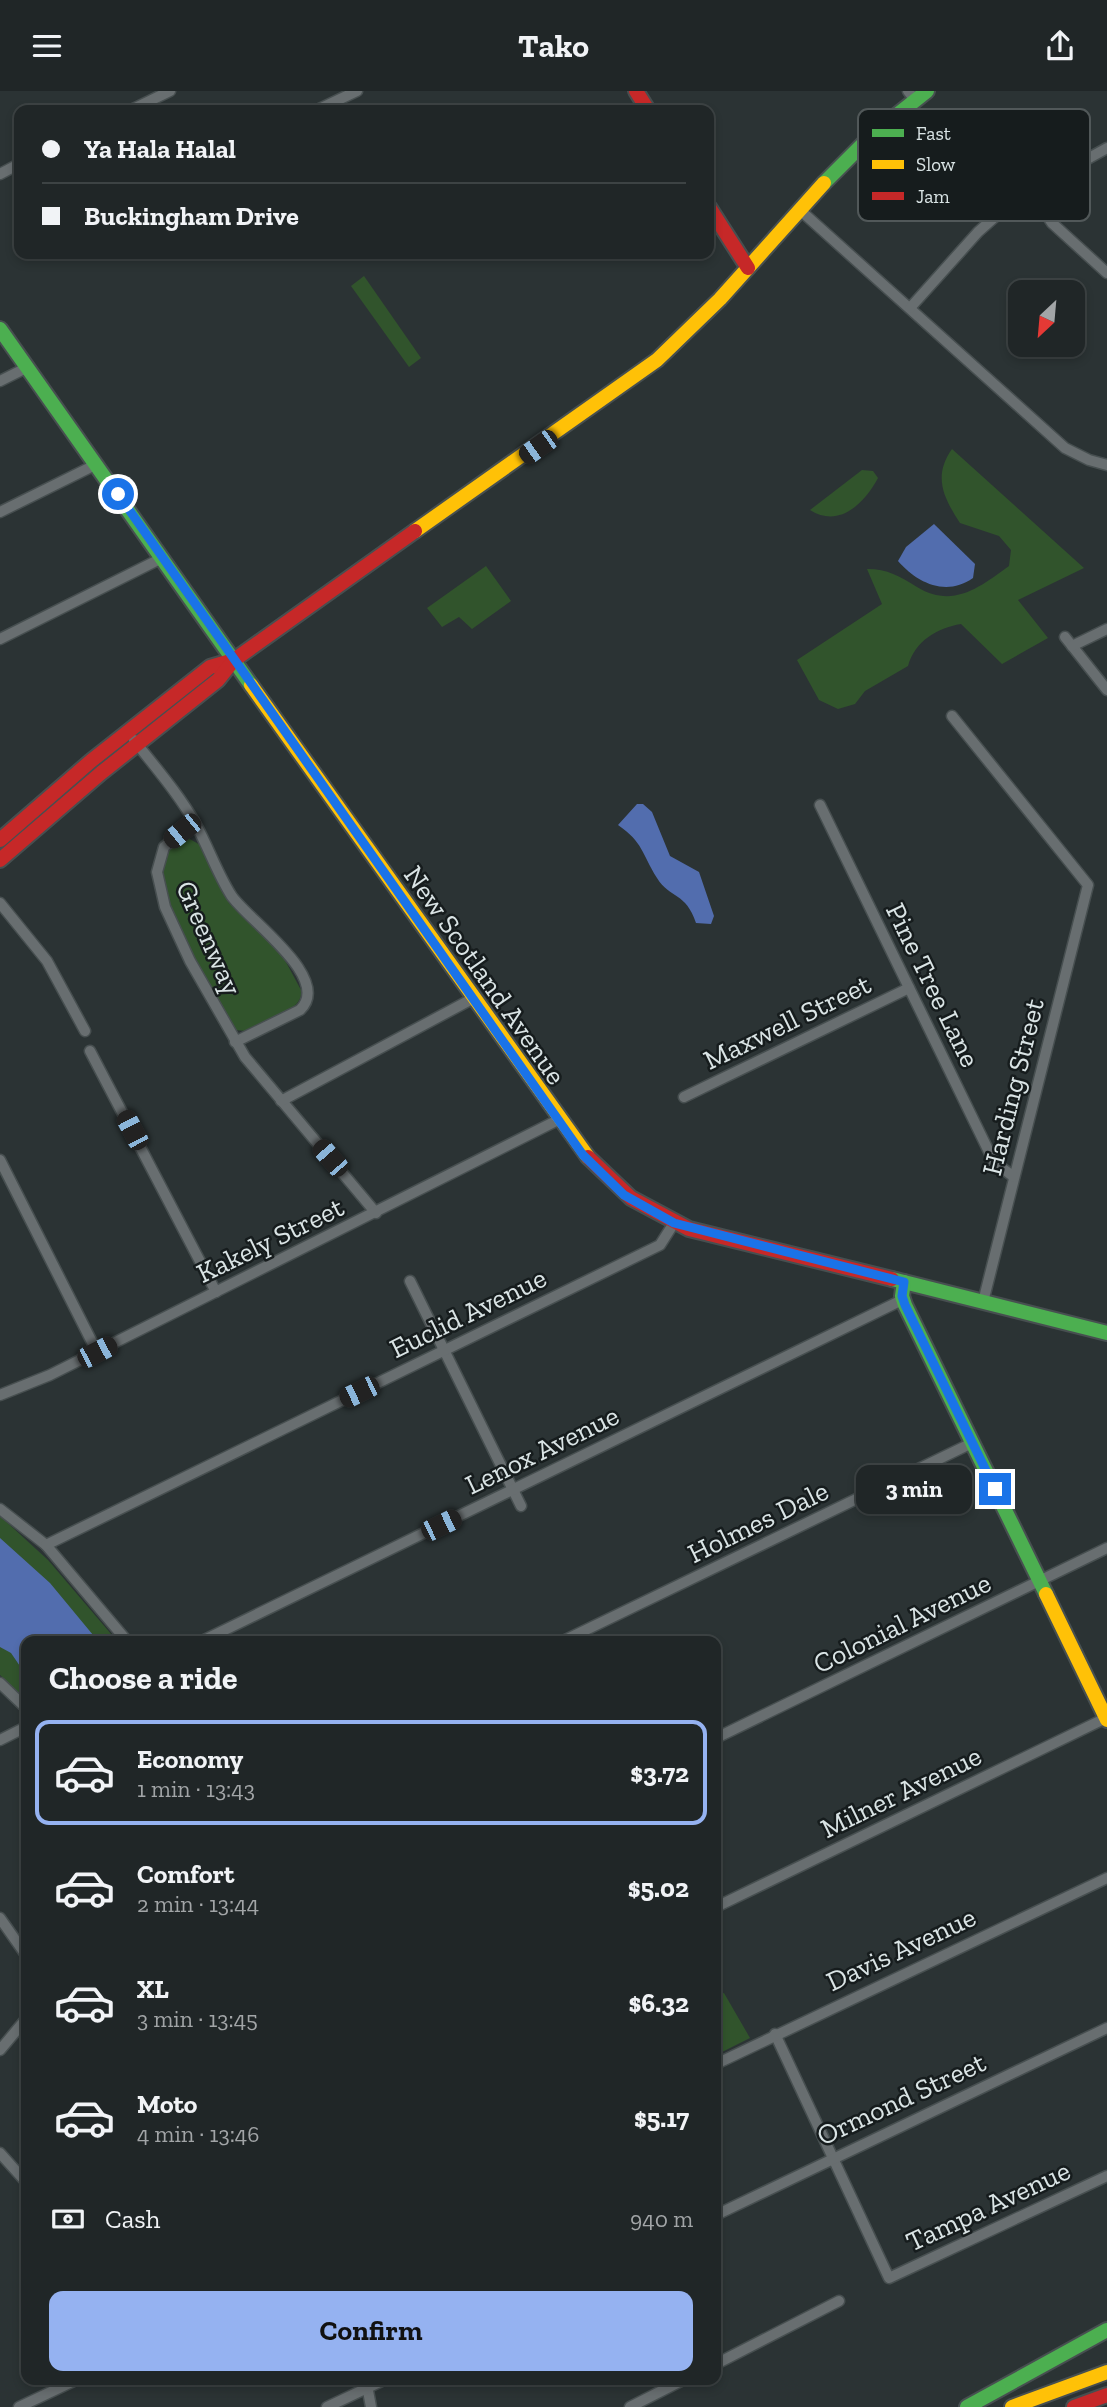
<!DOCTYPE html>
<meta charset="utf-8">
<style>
body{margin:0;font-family:"Zilla Slab",serif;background:#2d3233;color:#f1f3f6;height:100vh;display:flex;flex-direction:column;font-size:26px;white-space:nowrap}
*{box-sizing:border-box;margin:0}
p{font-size:23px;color:#a2a5a7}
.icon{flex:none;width:38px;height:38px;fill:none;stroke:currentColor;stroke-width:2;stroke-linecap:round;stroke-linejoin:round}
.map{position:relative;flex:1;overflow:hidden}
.sheet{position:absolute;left:21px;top:1545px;width:700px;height:749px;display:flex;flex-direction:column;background:#202627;border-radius:14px;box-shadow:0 4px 10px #0003,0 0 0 2px #3d4344}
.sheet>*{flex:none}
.banner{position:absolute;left:14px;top:14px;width:700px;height:154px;border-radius:14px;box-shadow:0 4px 10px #0003,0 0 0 2px #3d4344;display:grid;align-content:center;height:154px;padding:0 28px;background:#202627}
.needle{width:46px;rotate:206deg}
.controls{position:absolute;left:1008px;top:189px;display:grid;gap:14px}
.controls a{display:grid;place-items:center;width:77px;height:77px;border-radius:14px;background:#202627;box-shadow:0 4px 10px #0003,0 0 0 2px #3d4344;font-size:35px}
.end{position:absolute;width:32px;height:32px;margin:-16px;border:9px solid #1a73e8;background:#fff;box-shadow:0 0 0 4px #fff}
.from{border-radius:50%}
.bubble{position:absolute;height:49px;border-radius:14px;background:#202627;box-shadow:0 4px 10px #0003,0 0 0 2px #3d4344;font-size:23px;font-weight:700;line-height:49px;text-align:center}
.car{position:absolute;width:21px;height:42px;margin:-21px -10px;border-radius:9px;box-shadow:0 0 5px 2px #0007;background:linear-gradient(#222 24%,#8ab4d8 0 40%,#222 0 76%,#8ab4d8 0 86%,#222 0)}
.banner b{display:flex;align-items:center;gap:24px;height:66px;font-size:26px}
.banner b+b{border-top:2px solid #3d4344}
.banner i{width:18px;height:18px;background:#f1f3f6}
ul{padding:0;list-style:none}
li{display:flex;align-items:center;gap:21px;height:105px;margin:0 14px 10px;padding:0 14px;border:4px solid transparent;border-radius:14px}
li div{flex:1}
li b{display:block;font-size:26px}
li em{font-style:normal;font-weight:700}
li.active{border-color:#95b2f1}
li>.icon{width:63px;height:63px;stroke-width:1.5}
h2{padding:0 28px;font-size:32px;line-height:84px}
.pay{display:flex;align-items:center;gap:18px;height:77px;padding:0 28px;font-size:26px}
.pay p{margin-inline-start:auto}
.primary-button{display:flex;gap:14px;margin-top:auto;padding:14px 28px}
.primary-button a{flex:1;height:80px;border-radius:14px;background:#95b2f1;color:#111;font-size:28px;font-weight:700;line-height:80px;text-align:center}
header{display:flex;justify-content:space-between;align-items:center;height:91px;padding:0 28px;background:#202627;font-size:32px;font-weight:700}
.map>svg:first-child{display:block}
</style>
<header><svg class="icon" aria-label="menu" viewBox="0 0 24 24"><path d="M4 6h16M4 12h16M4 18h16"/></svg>Tako<svg class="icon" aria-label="share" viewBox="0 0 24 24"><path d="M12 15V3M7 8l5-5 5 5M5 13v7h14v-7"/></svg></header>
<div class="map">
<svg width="1107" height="2316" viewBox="0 0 1107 2316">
<rect width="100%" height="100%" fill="#2b3334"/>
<g fill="#31542c">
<polygon points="364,185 421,267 409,276 351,195"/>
<path d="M952,358L1084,477L1018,509L1048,547L1002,573L961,533C937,537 915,550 908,575L865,600L855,613L838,618L819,609L797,569L882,513L867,478C888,478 899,485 917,496C953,518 980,496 1009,475L1011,459L999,445L960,432C943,406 933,385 952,358Z"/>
<path d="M862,379L873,380L878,387C865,411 840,438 810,419Z"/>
<polygon points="486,475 511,510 472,538 459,526 442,536 427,517"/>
<path d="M188,747L202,755L229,812L279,858L301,899C305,920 261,932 245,940L236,939L226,927C208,891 164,822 162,783C161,767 172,750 188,747Z"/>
<polygon points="0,1425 48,1469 117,1550 26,1550 26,1609 0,1584"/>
<polygon points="724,1902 750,1947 716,1964 716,1903"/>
</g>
<g fill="#526dae">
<path d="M934,433L975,473L973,487C946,506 917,492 898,470L906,456Z"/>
<path d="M637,713H643L652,721L670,765L699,781L714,825L711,833L696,832C686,801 670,808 657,787C642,763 643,751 618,734Z"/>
<polygon points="0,1447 50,1492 98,1550 26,1550 26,1583 24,1581 11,1562 0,1556"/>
</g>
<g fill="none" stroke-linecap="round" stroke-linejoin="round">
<defs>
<g id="street">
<polyline points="908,0 915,9"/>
<polyline points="131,19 170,0"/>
<polyline points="317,19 357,0"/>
<polyline points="0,83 19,73"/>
<polyline points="1030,99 1052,132 1107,182"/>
<polyline points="800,119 1065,357 1089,369 1107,374"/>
<polyline points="910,217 978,141 1015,108 1107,57"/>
<polyline points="0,290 28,276"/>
<polyline points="0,421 97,373"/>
<polyline points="1065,546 1107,599"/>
<polyline points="0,548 162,467"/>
<polyline points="1072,555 1107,538"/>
<polyline points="952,625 1088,794 983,1211"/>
<path d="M134,649C155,676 178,702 195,732C208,755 217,782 231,804C245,827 334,887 300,919L235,951"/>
<polyline points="820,714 994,1071 1014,1086"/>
<polyline points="194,730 164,756 157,781 165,816 190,870 245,966 376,1122"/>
<polyline points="0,812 47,870 85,940"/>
<polyline points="90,960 216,1201"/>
<polyline points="684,1006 909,897"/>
<polyline points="281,1010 472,908"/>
<polyline points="0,1069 97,1261"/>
<polyline points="410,1190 521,1415"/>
<polyline points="0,1304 50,1284 558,1029"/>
<polyline points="0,1418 46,1454 127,1550"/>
<polyline points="46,1454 660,1154 674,1132"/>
<polyline points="202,1550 902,1209"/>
<polyline points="563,1550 972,1352"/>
<polyline points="0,1592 26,1617"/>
<polyline points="716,1647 1107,1457"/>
<polyline points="0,1649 26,1636"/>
<polyline points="716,1816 1106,1627"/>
<polyline points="0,1827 26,1864"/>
<polyline points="775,1943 889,2187 1107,2085"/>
<polyline points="0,1959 26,1928"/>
<polyline points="716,1973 1107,1787"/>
<polyline points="0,2062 26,2091"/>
<polyline points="716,2124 1107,1937"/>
<polyline points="716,2273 839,2210"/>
<polyline points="366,2289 371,2316"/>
<polyline points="19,2316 76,2289"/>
<polyline points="327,2316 384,2289"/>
<polyline points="630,2316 683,2289"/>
</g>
<g id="fast">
<polyline points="824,92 873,43 927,0"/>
<polyline points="0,238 251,594"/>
<polyline points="892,1188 1107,1242"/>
<polyline points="904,1191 902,1205 905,1214 1046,1503"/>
<polyline points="967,2316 1107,2239"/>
</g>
<g id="slow">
<polyline points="415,440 657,269 720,208 824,92"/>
<polyline points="251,594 588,1066"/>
<polyline points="1046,1503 1107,1629"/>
<polyline points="1012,2316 1107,2281"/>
</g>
<g id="jam">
<polyline points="636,0 648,19"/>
<polyline points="709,116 748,177"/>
<polyline points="0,749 91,670 210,576 234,569"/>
<polyline points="0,769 101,682 218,589 234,569 415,440"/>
<polyline points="588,1066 631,1107 689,1138 892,1188"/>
<polyline points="1074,2316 1107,2304"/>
</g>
</defs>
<use href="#street" stroke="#474f50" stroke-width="13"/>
<use href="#fast" stroke="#474f50" stroke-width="18"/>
<use href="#slow" stroke="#474f50" stroke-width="18"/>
<use href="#jam" stroke="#474f50" stroke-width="18"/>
<use href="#street" stroke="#686e70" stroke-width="10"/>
<use href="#fast" stroke="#4caf50" stroke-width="14"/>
<use href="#slow" stroke="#ffc107" stroke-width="14"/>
<use href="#jam" stroke="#c62828" stroke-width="14"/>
</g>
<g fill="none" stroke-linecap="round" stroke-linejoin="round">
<polyline stroke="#1a73e8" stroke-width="9" points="118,403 583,1064 624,1104 674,1132 904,1191 902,1205 905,1214 995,1398"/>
</g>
<g text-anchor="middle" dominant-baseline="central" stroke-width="5" stroke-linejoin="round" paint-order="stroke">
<g font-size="28" fill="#dae4e5" stroke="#161c1d">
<text transform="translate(209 847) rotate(66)">Greenway</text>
<text transform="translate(485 884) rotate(55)">New Scotland Avenue</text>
<text transform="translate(933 894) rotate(64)">Pine Tree Lane</text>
<text transform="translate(787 931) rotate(-26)">Maxwell Street</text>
<text transform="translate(1013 996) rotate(-76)">Harding Street</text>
<text transform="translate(270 1149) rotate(-26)">Kakely Street</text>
<text transform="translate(468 1222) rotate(-26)">Euclid Avenue</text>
<text transform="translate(542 1359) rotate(-26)">Lenox Avenue</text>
<text transform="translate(758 1431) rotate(-26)">Holmes Dale</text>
<text transform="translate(902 1532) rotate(-26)">Colonial Avenue</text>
<text transform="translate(901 1701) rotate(-26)">Milner Avenue</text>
<text transform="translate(901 1858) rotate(-25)">Davis Avenue</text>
<text transform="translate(901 2008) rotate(-25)">Ormond Street</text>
<text transform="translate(988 2115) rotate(-25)">Tampa Avenue</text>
</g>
</g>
<rect x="858" y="18" width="232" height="112" rx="10" fill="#161c1d" stroke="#515859" stroke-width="2"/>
<rect x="872" y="38" width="32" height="8" fill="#4caf50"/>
<rect x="872" y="69" width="32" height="9" fill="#ffc107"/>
<rect x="872" y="101" width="32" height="8" fill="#c62828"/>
<g font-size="19" fill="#dae4e5">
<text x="916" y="49">Fast</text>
<text x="916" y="80">Slow</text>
<text x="916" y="112">Jam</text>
</g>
</svg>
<div class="controls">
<a><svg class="needle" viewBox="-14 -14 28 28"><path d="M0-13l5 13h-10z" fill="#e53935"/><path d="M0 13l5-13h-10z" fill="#a2a5a7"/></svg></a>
</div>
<i class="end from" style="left:118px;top:403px"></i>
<i class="end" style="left:995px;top:1398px"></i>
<div class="bubble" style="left:856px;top:1374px;width:116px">3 min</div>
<i class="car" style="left:538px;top:356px;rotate:235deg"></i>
<i class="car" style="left:182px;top:740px;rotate:231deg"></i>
<i class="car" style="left:132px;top:1039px;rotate:332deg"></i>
<i class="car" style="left:330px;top:1067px;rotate:319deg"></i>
<i class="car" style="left:97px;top:1261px;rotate:63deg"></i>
<i class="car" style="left:359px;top:1301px;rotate:244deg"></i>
<i class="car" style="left:441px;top:1434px;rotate:64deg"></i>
<div class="banner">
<b><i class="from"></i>Ya Hala Halal</b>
<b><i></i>Buckingham Drive</b>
</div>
<section class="sheet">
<h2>Choose a ride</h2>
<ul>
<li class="active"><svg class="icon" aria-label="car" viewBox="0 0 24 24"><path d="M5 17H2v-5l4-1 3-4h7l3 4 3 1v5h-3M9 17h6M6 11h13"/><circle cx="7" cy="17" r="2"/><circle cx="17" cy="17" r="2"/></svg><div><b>Economy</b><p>1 min · 13:43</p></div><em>$3.72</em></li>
<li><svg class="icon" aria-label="car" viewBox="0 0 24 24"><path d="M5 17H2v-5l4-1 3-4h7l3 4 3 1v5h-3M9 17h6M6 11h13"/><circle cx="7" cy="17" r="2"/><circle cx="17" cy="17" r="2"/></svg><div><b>Comfort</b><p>2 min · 13:44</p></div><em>$5.02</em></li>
<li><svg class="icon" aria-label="car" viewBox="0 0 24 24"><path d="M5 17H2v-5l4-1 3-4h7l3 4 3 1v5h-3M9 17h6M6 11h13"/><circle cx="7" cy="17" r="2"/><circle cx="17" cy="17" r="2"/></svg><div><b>XL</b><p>3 min · 13:45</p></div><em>$6.32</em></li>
<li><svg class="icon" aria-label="car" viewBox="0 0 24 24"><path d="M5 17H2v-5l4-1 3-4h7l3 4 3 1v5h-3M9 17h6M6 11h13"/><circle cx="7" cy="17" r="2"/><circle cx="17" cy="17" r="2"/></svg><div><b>Moto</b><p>4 min · 13:46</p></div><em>$5.17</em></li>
</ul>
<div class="pay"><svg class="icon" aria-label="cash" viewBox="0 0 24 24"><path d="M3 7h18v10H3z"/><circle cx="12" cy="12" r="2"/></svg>Cash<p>940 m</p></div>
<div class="primary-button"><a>Confirm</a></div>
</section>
</div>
